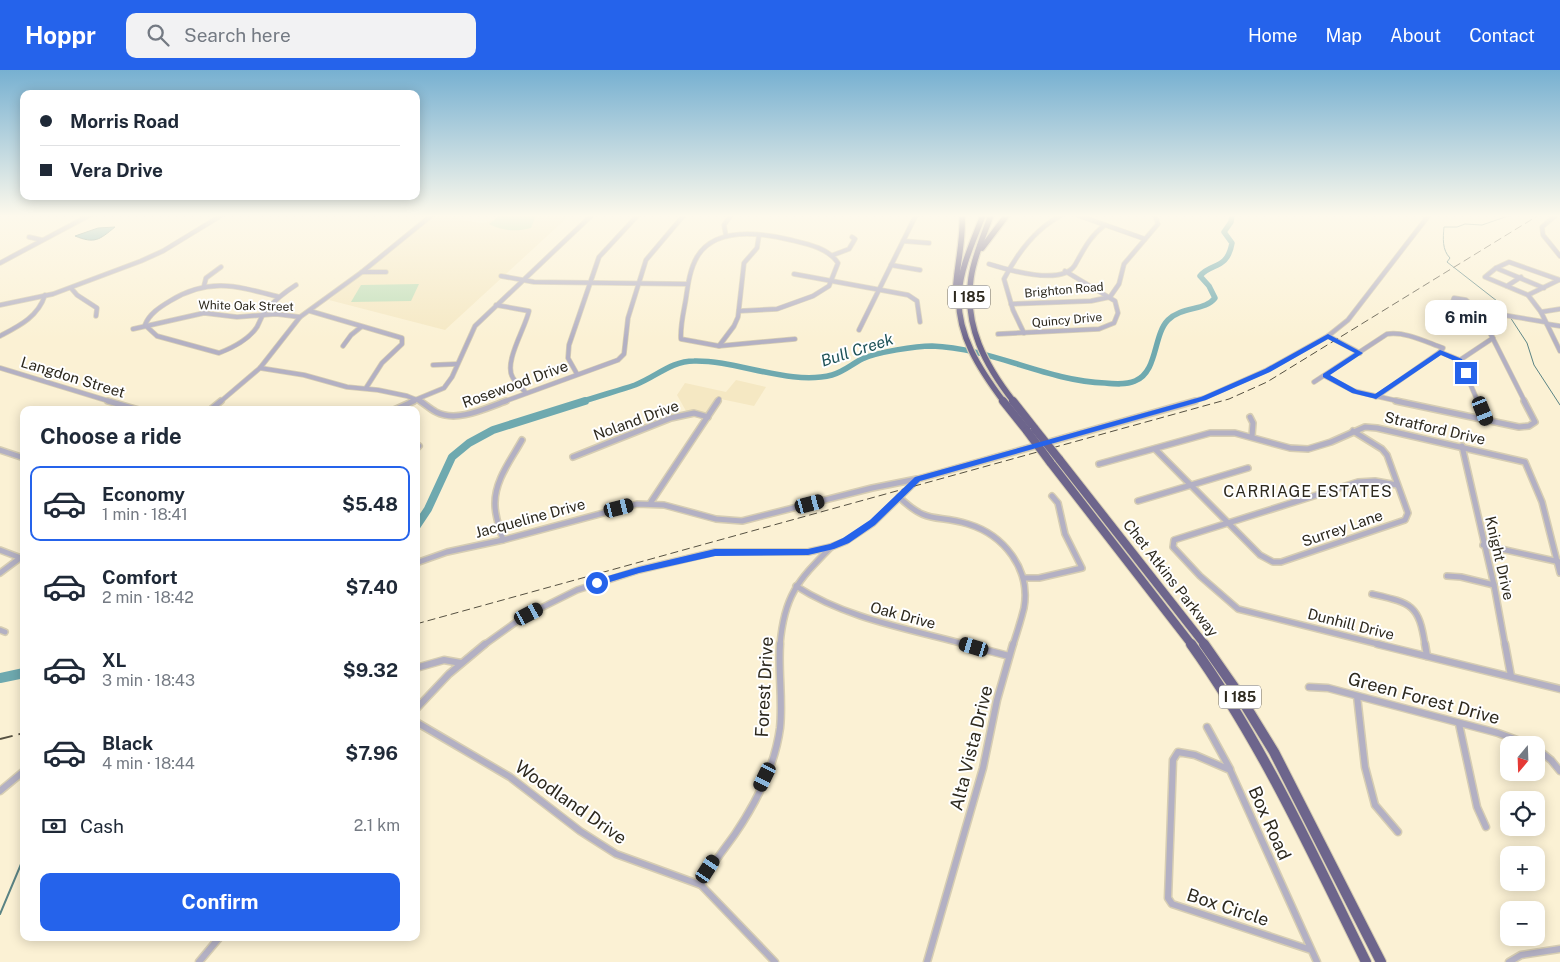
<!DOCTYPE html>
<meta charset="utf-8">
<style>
body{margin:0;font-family:"Public Sans",sans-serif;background:#f2f2f3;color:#1f2937;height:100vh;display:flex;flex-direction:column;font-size:19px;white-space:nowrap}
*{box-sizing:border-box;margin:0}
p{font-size:16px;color:#747a83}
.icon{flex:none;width:28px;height:28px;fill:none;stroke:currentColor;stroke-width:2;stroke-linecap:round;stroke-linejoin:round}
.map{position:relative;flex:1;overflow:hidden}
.side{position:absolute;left:20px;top:336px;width:400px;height:535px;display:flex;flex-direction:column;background:#fff;border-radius:10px;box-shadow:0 2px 12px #0003}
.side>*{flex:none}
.top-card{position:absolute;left:20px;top:20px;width:400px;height:110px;border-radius:10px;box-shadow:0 2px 12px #0003;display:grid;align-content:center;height:110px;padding:0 20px;background:#fff}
.needle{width:32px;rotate:199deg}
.fabs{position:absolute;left:1500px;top:666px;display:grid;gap:10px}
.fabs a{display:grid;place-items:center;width:45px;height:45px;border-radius:10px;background:#fff;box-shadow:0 2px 12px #0003;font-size:25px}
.end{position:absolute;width:22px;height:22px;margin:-11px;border:6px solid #2563eb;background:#fff;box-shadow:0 0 0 2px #fff}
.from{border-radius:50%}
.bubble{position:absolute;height:35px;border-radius:10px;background:#fff;box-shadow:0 2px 12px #0003;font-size:16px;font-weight:700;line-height:35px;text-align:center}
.car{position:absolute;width:15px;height:30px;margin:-15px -8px;border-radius:6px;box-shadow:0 0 4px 1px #0007;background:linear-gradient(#222 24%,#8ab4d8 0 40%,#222 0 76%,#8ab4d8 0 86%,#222 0)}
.top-card b{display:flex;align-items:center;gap:18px;height:48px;font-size:19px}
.top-card b+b{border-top:1px solid #e0e1e3}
.top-card i{width:12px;height:12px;background:#1f2937}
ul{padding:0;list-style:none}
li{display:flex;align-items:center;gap:15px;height:75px;margin:0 10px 8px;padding:0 10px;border:2px solid transparent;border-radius:10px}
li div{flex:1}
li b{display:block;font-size:19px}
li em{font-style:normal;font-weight:700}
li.on{border-color:#2563eb}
li>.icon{width:45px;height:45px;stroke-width:1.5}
h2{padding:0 20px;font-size:22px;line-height:60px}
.pay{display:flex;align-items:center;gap:12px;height:55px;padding:0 20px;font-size:19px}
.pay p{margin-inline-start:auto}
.action{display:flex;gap:10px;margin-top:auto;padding:10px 20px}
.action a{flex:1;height:58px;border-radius:10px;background:#2563eb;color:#fff;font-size:20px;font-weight:700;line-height:58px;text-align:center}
header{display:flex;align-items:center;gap:30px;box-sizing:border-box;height:70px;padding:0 25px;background:#2563eb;color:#fff}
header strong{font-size:24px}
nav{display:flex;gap:28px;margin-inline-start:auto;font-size:18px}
.search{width:350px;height:45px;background:#f2f2f3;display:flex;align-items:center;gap:12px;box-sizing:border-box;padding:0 18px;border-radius:10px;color:#747a83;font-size:19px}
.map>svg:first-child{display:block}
</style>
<header>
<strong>Hoppr</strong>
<div class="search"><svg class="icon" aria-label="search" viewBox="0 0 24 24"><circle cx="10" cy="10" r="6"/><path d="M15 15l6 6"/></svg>Search here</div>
<nav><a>Home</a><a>Map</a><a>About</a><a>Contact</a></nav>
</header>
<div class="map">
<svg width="1560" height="892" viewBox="0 0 1560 892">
<rect width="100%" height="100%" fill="#fbf1d4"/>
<g fill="#f5e8c3">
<polygon points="436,145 460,145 460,150 483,153 494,150 498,145 570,145 445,260 329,230"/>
<polygon points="736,310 766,317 754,336 716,328 706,344 686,341 677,325 685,313 726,322"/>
</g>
<g fill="#c0deb9">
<path d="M500,145H536L531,158C516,162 503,161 489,154Z"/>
<polygon points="419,214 411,231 351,232 361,215"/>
</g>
<path fill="#6ea9af" stroke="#5a8384" d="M115,157C99,170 95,174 75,166L98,158Z"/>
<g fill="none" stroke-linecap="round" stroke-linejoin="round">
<g stroke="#5a8384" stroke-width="1">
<path d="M1507,244L1497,231L1447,192L1450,188C1442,180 1443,168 1444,157H1457L1465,154L1482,155L1511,145"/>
<polyline points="1510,247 1527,273 1534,295 1560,335"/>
</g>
<polyline stroke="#5a8384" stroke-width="2" points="0,844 24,787"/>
<path stroke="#6ea9af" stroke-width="5.5" d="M581,332C599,326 617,321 635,315C656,307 671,291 694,291C737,290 790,316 832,305C843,302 852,294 862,289C877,282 916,276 932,276C992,278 1046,311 1105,313C1115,314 1126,315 1135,311C1158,302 1153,265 1168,250C1182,236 1205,241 1215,228L1209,216L1200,206C1211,192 1227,201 1232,173L1224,162L1231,152L1232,145"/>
<polyline stroke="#6ea9af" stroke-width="8" points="416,457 428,439 452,387 469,373 493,360 585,331"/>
<polyline stroke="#6ea9af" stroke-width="10" points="0,608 24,603"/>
<defs>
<g id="minor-far2">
<polyline points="1077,145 1145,169"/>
<polyline points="1556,145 1542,157 1543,165 1560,186"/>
<polyline points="726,166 724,155 731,145"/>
<polyline points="29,167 42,170"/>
<polyline points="903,171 929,173"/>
<polyline points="833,185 849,179 855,169 852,167"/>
<polyline points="0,193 90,145"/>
<path d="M989,194C1008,200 1062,216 1075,195C1084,179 1090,166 1105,155"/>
<polyline points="891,195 920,200"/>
<polyline points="1496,198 1544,218"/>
<polyline points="362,202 386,202"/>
<polyline points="794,204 908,225 917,231 920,252"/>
<polyline points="501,206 534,212 687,214"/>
<polyline points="1560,210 1509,192 1496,198 1485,207 1528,225 1541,242 1560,281"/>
<polyline points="204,216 206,208 221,197"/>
<polyline points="1507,216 1521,207"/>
<polyline points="71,218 77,225 97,238 96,246"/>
<polyline points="1528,225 1559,210"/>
<path d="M279,227C237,216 209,207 170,231C160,237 149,244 145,255L157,266L219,283C232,278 249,269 257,257C260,251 262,245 266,240C275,230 285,222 296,215"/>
<polygon points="1454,228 1466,230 1479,241 1473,241 1453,231"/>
<polyline points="1011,234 1091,231 1110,227 1119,214 1124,194 1158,154 1155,145"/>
<polyline points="0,235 53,224 141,191 163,181 222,145"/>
<path d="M496,235L529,241C525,259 503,293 513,308C516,313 522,318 526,323"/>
<polyline points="310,241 402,268 402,274 382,293 366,318"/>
<path d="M739,241L777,239L813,226L829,216L838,193C828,178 808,174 791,170C762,163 715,156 697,187C690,199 688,214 686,228C684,241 680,255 681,269L719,276L795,269"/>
<polyline points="1479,241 1545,252"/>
<polyline points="1479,241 1525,332"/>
<polyline points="1541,242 1560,239"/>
<polyline points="1547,254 1560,256"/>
<polyline points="133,259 204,243 237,247 276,244 300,247"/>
<polyline points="859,260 916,145"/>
<path d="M1024,263L1013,240L1004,209C1017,184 1036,158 1062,145"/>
<polyline points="998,264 1099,259 1114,253 1118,243 1115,231 1065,201"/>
<path d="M0,266C19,256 38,247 45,225"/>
<polyline points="1328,266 1360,283"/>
<polyline points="343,276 351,265 361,257"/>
<polyline points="719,276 734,256 738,247 744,193 757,178 759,165"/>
<polyline points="1440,282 1460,290"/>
<polyline points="433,295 457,294"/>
<polyline points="0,298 112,332"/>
<polyline points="260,298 304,305 347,317 378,320 407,326 422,332"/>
<polyline points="577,304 568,288 569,275 599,187 638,145"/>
<polyline points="1325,306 1354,321 1402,332"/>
<path d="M1314,312L1387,264C1405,261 1426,272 1443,278L1440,282"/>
<polyline points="1376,327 1440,282"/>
<polyline points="220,332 260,298 300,247 362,202 432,145"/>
<polyline points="410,332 444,318 452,307 475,256 592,145"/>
<polyline points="503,332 618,290 624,284 628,248 646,190 684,145"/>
<polyline points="717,332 719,329"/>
<polyline points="1190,332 1204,328 1267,300 1328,266 1348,250 1429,145"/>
<polyline points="1478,332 1460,290 1493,268"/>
</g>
<g id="minor-far1">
<polyline points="108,331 139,340"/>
<path d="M420,331C425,334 430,339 436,342C457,353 486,338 506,331"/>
<polyline points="1396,331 1519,357 1529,356 1535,352 1524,331"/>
<polyline points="1478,331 1487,352"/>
<polyline points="210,340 221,331"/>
<polyline points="394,340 414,331"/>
<polyline points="1250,347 1253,353 1252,366"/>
<polyline points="1462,376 1494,515 1505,575"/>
<polyline points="416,379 419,376"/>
<polyline points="1155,379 1260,485 1273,492 1281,492 1405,450 1408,443 1387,385 1382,379 1353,361"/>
<polyline points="0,380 24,388"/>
<polyline points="573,387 671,348 694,343 708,347"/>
<polyline points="1099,394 1210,363 1235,363 1290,378 1308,379 1331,372 1365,357 1377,358 1525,392 1542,432 1560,503"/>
<path d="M899,427C928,455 935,444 968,454C1004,465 1031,499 1024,538C1021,550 1017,563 1013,575"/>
<polyline points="1138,431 1248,398"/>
<polyline points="651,432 718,331"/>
<path d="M503,470C500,459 495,447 495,435C494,411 511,390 522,370"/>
<polyline points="1483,475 1560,492"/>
<polyline points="0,480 21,488"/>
<polyline points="416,493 447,482 503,470 637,434 664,435 716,449 742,451 872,418 917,409"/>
<polyline points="0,503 24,485"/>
<polyline points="1447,506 1461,507 1494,515"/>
<polyline points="1024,508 1039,508 1082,498 1065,464 1058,433 1052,426"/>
<path d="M796,516C847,549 910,559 968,575"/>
<path d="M1372,524C1411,533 1419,534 1425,575"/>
<polyline points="0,560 5,562"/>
<polyline points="484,575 523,547 577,520 639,500 715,482 808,482 831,477 846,471 873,453 918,409 1195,331"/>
<path d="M780,575C784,525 798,511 831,477"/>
<polyline points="1382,575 1238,539 1200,506 1173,477 1174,470 1358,412 1375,411 1397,415"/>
</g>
<g id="minor">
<polyline points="963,574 1009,586"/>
<polyline points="1377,574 1560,619"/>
<polyline points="1425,574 1427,586"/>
<polyline points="1505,574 1511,606"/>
<polyline points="416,598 444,590 461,593"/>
<polyline points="1309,617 1328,618 1498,663 1531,675"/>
<polyline points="1357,626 1365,697 1375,735 1398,762"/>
<polyline points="416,639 449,604 485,574"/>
<polyline points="416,652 510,707 580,761 616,784 701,815 775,892"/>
<polyline points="1459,654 1477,737 1486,757"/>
<polyline points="1207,657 1230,699"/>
<polyline points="1536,678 1551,690 1560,701"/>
<polyline points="0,721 24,701"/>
<path d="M701,815C710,796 723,781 735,764C756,733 775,695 780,658C783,630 778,602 780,574"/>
<polyline points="1311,880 1172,834 1168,828 1173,690 1178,682 1195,685 1230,700 1317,892"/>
<polyline points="199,892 219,868"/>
<polyline points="927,892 983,698 997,630 1013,574"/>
<polyline points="1509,892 1521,885 1560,879"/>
</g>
<g id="highway-far2">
<path d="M983,145C974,170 961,196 959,223C956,264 980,300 1004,332"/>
<path d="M991,145C984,165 974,186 971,208C964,256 985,295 1014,332"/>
<polyline points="982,178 1007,145"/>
<path d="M955,235C954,205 964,175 962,145"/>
</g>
<g id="highway-far1">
<polyline points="1003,331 1027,361"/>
<polyline points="1013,331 1035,359"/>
<polyline points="1059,389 1205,575"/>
<polyline points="1050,392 1192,575"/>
</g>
<g id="highway">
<path d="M1191,574C1262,673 1312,783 1366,892"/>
<polyline points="1204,574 1234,617 1274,682 1381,892"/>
</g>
</defs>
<use href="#minor-far2" stroke="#d6cdb3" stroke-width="5.5"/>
<use href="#minor-far1" stroke="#d6cdb3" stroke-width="8"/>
<use href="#minor" stroke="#d6cdb3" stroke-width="9"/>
<use href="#highway-far2" stroke="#d6cdb3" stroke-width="8"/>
<use href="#highway-far1" stroke="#d6cdb3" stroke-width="10"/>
<use href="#highway" stroke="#d6cdb3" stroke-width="12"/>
<use href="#minor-far2" stroke="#b3b0c3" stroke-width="4"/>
<use href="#minor-far1" stroke="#b3b0c3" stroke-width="5"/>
<use href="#minor" stroke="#b3b0c3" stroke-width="6"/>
<use href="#highway-far2" stroke="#6d658c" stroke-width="5.5"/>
<use href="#highway-far1" stroke="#6d658c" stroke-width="8"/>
<use href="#highway" stroke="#6d658c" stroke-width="10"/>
<polyline stroke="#565142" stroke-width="1" stroke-dasharray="8 4" stroke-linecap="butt" points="416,554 1229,329 1267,312 1539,145"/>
<polyline stroke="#565142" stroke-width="2" stroke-dasharray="13 6" stroke-linecap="butt" points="0,669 24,663"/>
<defs>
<g id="highway-bridge">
<polyline points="1035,359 1059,389"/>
<polyline points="1027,361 1050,392"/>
</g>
</defs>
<use href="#highway-bridge" stroke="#d6cdb3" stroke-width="10" stroke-linecap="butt"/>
<use href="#highway-bridge" stroke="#6d658c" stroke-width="8"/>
</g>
<linearGradient id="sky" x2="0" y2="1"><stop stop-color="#77b0d1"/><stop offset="0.54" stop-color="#fdf9ec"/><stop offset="1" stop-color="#fdf9ec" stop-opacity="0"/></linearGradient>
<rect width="1560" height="270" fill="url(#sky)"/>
<polygon fill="#2563eb" points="1328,264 1363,283 1330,305 1357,320 1375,324 1440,280 1462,289 1469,303 1464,304 1457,292 1441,285 1376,329 1352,323 1323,307 1323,304 1355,283 1328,269 1270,302 1206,330 920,411 875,455 849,473 834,479 808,485 715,486 639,503 597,516 593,513 594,510 639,497 715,479 808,479 830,474 843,468 870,450 915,407 1201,327 1265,299"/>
<g text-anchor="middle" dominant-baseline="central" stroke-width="4" stroke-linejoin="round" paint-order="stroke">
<g font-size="12" fill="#2d291e" stroke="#fff">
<text transform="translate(1064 220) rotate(-5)">Brighton Road</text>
<text transform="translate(246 236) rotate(1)">White Oak Street</text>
<text transform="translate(1067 250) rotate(-5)">Quincy Drive</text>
</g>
<g fill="#fff" stroke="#6c6962" stroke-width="1">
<rect x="948" y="215.5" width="42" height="23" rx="4"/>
<rect x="1219" y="615.5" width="42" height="23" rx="4"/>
</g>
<g font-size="14" font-weight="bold" fill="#2d291e">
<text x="969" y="227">I 185</text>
<text x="1240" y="627">I 185</text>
</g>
<g font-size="15" fill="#2d291e" stroke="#fff">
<text transform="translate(73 307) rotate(17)">Langdon Street</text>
<text transform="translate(515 314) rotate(-20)">Rosewood Drive</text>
<text transform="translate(636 350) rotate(-20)">Noland Drive</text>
<text transform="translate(1435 358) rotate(13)">Stratford Drive</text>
<text transform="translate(530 448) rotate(-15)">Jacqueline Drive</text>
<text transform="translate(1342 458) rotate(-19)">Surrey Lane</text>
<text transform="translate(1500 488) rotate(77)">Knight Drive</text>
<text transform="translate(1171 508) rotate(52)">Chet Atkins Parkway</text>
<text transform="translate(903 545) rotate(15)">Oak Drive</text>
<text transform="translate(1351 554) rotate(14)">Dunhill Drive</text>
</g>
<g font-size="16" font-style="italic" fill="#1e5258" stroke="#fff">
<text transform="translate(857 280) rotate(-18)">Bull Creek</text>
</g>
<g font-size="16" letter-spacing="1" fill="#2d291e" stroke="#fff">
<text x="1308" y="421">CARRIAGE ESTATES</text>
</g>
<g font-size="18" fill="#2d291e" stroke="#fff">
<text transform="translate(764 617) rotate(-87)">Forest Drive</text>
<text transform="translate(1424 628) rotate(15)">Green Forest Drive</text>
<text transform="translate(971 678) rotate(-76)">Alta Vista Drive</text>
<text transform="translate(571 732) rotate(35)">Woodland Drive</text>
<text transform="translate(1270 753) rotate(66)">Box Road</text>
<text transform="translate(1228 837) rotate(18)">Box Circle</text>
</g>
</g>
</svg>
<div class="fabs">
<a><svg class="needle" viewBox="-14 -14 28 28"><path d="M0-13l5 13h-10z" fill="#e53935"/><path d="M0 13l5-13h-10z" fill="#747a83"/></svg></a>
<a><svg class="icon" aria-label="locate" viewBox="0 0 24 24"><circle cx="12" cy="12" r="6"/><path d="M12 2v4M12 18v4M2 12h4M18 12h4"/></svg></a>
<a>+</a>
<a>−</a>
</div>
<i class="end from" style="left:597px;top:513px"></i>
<i class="end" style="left:1466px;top:303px"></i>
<div class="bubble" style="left:1425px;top:230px;width:82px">6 min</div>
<i class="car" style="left:1483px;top:341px;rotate:158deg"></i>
<i class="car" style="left:810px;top:434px;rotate:75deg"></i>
<i class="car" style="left:619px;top:438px;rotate:76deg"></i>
<i class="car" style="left:529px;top:544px;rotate:62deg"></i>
<i class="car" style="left:974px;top:577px;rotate:287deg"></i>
<i class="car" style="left:765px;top:707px;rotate:206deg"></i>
<i class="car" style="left:708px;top:799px;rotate:33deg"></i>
<div class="top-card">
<b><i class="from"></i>Morris Road</b>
<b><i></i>Vera Drive</b>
</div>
<section class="side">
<h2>Choose a ride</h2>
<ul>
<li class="on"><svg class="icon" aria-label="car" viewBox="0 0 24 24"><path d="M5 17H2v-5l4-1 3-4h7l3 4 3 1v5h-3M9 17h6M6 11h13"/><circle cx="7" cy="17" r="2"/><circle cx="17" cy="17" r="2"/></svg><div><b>Economy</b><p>1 min · 18:41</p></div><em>$5.48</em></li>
<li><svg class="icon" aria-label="car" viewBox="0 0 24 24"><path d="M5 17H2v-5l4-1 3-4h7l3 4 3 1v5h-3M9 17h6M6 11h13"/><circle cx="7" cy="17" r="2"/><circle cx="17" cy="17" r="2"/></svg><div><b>Comfort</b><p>2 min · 18:42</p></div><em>$7.40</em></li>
<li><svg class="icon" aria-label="car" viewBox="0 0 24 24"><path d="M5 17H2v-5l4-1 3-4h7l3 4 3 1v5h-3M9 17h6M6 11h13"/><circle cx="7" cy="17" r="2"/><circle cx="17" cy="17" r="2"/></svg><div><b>XL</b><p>3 min · 18:43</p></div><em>$9.32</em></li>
<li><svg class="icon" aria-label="car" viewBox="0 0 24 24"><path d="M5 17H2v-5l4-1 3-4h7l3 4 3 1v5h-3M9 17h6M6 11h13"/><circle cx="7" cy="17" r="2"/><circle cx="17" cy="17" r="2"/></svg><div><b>Black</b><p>4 min · 18:44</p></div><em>$7.96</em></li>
</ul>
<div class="pay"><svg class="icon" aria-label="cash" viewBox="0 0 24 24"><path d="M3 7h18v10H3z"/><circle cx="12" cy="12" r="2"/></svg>Cash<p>2.1 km</p></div>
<div class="action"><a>Confirm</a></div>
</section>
</div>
